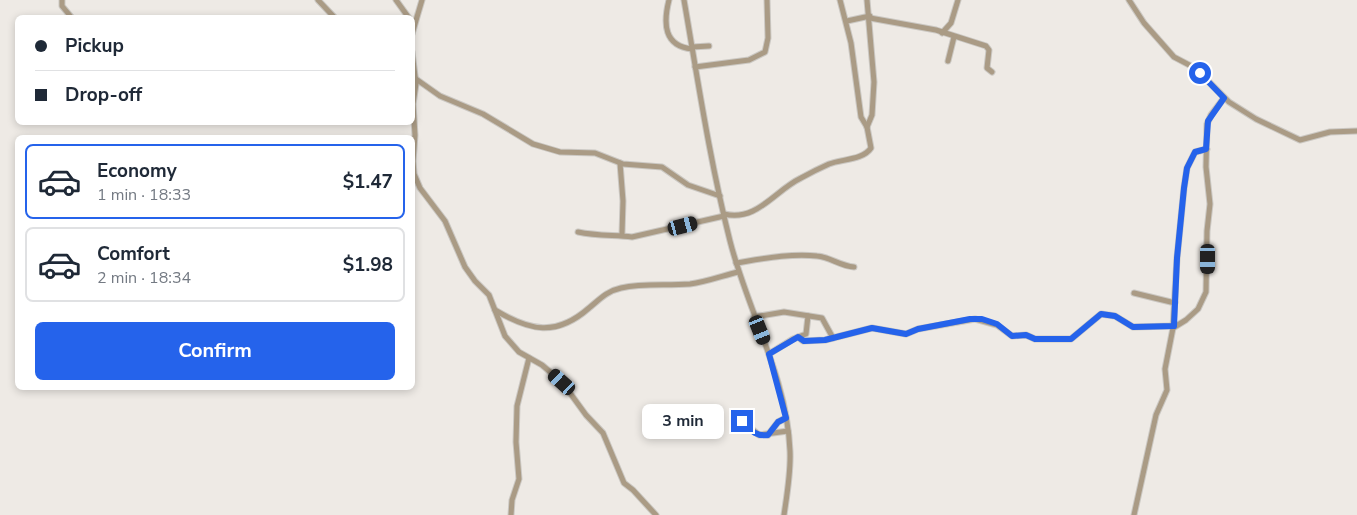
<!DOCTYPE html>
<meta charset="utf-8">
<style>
body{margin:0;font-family:"Nunito Sans",sans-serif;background:#f6f6f7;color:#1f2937;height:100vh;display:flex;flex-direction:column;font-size:19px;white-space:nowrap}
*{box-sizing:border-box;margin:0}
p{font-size:16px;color:#747a83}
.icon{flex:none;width:28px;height:28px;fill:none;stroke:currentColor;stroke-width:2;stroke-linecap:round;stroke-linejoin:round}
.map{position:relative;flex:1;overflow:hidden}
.side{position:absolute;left:15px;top:135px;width:400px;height:255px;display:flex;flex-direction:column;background:#fff;border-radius:8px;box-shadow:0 2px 8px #0003}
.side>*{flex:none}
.hud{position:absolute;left:15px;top:15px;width:400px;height:110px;border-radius:8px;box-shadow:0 2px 8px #0003;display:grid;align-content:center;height:110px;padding:0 20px;background:#fff}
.end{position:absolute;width:22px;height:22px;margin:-11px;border:6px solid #2563eb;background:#fff;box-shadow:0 0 0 2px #fff}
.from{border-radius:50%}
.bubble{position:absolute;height:35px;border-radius:8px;background:#fff;box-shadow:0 2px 8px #0003;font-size:16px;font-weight:700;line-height:35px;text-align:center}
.car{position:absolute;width:15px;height:30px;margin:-15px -8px;border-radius:6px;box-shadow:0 0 4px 1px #0007;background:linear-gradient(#222 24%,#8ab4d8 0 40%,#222 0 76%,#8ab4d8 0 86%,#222 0)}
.hud b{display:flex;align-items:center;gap:18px;height:48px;font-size:19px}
.hud b+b{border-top:1px solid #e0e1e3}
.hud i{width:12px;height:12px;background:#1f2937}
ul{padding:9px 0 0;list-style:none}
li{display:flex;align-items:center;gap:15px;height:75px;margin:0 10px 8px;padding:0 10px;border:2px solid #e0e1e3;border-radius:8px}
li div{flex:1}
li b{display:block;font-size:19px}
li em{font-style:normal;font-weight:700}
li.current{border-color:#2563eb}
li>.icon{width:45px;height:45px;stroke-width:1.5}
.cta{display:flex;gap:10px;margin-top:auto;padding:10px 20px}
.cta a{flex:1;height:58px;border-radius:8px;background:#2563eb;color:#fff;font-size:20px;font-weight:700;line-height:58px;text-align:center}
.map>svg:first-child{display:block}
</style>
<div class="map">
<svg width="1357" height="515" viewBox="0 0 1357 515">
<rect width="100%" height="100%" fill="#eeeae5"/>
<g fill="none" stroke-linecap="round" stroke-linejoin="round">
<defs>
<g id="minor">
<polyline points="62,0 62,6 72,18"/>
<polyline points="318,0 335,18"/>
<polyline points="396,0 409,18"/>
<path d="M669,0C663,24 664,46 692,49"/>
<path d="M684,0C698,81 710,162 730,241C748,312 787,377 790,451C791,472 787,494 784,515"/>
<polyline points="867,0 874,82 872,115 867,127"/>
<polyline points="1129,0 1144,23 1174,57 1195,68 1229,102 1256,119 1300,140 1330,132 1357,131"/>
<polyline points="870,18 936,30 986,46 989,50 987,68 992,72"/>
<polyline points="847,21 870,16"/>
<polyline points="942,33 951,23 958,0"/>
<polyline points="412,34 422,0"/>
<polyline points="692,47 709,46"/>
<polyline points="412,52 416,84 413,104 415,135 413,161 414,174 420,188 445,221 465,267 475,281 489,295 505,336 519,352 542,365 562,382 586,415 603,433 624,483 633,490 656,515"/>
<polyline points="948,61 954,37"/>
<polyline points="695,67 749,60 765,52 768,38 767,0"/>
<polyline points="416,79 440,96 483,114 533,144 560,152 595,153 623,164 662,167 688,185 720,196"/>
<polyline points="620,163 623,201 622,234"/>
<path d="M724,214C757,222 774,191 801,178C810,173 820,168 829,164C842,159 863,160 871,148L867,127L861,117L851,43L840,0"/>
<path d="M578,232C597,236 614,235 632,237L724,216"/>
<path d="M736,263C761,259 791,253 817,256C830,257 840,266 854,267"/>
<polyline points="1134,293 1175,303"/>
<path d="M495,310C530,331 556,337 589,308C600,299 607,291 621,288C644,283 666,286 690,284C706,282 722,276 738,272"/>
<polyline points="754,317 784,312 822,318 833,338"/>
<polyline points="1173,328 1186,320 1198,309 1206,292 1207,231 1210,204 1206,167 1207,124 1211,115 1224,98"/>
<polyline points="798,337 803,341 825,340 872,328 906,334 918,329 975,319 997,325 1012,336 1026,335 1035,339 1071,339 1101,314 1115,316 1133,327 1174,326"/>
<polyline points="769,354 793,339 806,334 808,316"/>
<polyline points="742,421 759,435 788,431"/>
<polyline points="768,435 778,422 786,418"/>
<polyline points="511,515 512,500 519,479 516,442 517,406 529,358"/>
<polyline points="1134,515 1156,415 1167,390 1165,369 1173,328 1177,258 1184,188 1187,168 1195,152 1207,149"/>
</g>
</defs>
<use href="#minor" stroke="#cbc8c3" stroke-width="7"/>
<use href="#minor" stroke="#aa9b85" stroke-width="5"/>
</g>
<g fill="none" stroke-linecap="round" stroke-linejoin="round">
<path stroke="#2563eb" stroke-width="6" d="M742,421C750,429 755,437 768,435L778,422L786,418L769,354L798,337L804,341L825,340L872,328L906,334L918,329L970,319H982L997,324L1012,336L1026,335L1035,339H1071L1101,314L1115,316L1133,327L1174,326L1177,258L1184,188L1187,168L1195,152L1206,149L1208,121L1224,98L1200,73"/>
</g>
</svg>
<i class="end from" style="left:1200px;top:73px"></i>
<i class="end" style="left:742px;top:421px"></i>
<div class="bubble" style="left:642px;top:404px;width:82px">3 min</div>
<i class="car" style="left:683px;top:226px;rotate:75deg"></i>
<i class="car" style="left:1208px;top:259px;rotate:180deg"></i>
<i class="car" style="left:760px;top:330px;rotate:158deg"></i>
<i class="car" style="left:562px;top:382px;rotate:312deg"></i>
<div class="hud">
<b><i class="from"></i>Pickup</b>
<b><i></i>Drop-off</b>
</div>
<section class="side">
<ul>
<li class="current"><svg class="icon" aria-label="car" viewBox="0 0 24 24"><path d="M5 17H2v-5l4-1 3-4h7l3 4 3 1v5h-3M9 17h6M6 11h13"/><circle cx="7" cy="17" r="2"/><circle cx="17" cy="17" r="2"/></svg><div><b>Economy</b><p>1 min · 18:33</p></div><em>$1.47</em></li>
<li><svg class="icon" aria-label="car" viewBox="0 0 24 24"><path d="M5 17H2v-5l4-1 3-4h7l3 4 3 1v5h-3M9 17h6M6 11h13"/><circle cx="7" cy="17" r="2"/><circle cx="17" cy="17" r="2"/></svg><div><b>Comfort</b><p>2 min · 18:34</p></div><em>$1.98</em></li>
</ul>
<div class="cta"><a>Confirm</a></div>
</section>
</div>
